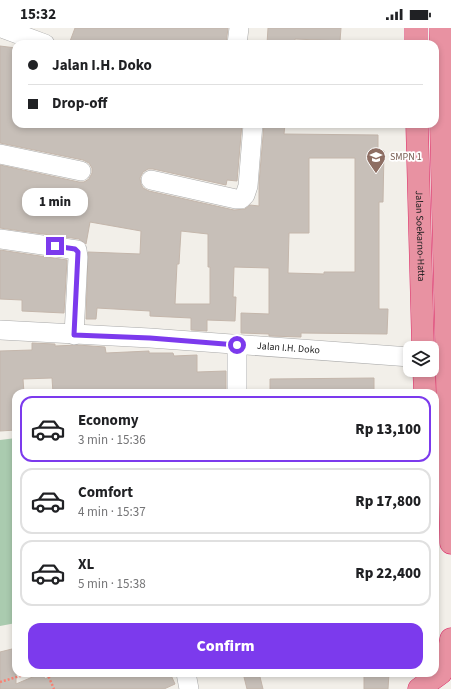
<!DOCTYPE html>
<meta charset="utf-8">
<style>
body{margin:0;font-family:"Source Sans 3",sans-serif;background:#f6f6f6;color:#202124;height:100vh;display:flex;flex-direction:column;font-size:15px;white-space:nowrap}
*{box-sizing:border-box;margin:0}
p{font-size:13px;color:#757577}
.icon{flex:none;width:22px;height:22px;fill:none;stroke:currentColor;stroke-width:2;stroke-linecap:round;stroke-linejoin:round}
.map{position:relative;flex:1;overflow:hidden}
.details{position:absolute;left:12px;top:361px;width:427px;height:288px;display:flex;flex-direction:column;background:#fff;border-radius:12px;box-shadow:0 2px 6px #0003}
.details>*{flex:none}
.top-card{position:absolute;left:12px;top:12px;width:427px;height:88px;border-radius:12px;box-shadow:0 2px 6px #0003;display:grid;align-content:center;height:88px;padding:0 16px;background:#fff}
.buttons{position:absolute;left:403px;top:313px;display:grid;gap:8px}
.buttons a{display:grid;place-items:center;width:36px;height:36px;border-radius:8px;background:#fff;box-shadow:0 2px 6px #0003;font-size:20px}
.end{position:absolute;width:18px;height:18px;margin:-9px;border:5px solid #7c3aed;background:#fff;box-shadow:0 0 0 2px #fff}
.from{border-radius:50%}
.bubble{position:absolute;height:28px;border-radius:12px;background:#fff;box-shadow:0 2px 6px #0003;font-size:13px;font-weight:800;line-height:28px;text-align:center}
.top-card b{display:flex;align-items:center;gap:14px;height:38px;font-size:15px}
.top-card b+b{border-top:1px solid #e0e0e0}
.top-card i{width:10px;height:10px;background:#202124}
ul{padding:7px 0 0;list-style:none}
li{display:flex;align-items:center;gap:12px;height:66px;margin:0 8px 6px;padding:0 8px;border:2px solid #e0e0e0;border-radius:12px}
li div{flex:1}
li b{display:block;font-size:15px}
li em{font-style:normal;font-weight:800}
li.on{border-color:#7c3aed}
li>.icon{width:36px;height:36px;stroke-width:1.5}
.action{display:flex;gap:8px;margin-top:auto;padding:8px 16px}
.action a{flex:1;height:46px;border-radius:12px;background:#7c3aed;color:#fff;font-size:16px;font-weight:800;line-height:46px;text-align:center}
.status{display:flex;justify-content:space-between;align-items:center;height:28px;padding:0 20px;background:#fff;direction:ltr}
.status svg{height:11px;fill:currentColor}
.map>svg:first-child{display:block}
</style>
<div class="status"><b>15:32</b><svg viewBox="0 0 49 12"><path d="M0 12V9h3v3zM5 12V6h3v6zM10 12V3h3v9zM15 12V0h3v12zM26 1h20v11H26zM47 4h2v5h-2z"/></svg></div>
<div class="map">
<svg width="451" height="661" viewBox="0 0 451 661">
<rect width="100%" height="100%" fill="#f2efe9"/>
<polygon fill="#aacbaf" points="16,410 16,595 0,598 0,412"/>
<g fill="#c7bfb8" stroke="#c4b6ab" fill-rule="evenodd">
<polygon points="75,0 228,0 226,16 69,16"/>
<polygon points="268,0 341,0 340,13 295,11 295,16 267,16"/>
<path d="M0,18L16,20V96H242L237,153L227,152L226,157L153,141H148L143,144L140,150L141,156L143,160L149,163L234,182L245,181L250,177L259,178V155L264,96H285L284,106L378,107V123H384L383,174H379V281H388L387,306L301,305V309L269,308V306L241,305V285L269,286V240L234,239L233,269H236L235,293L207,292V303L191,302V290L150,288V283L97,280L96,291H86L88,224L140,226L141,203L90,194L86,216L79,211L0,200V137L79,154H84L89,151L92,145V140L89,135L83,132L0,115ZM309,130H355V244H324V246L288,245L289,205H309ZM181,203L208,206V239H210V276H175L177,236H179Z"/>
<polygon points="0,222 67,232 64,285 22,283 22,272 0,271"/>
<polygon points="32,315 55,316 55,318 78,317 105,319 106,325 149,323 149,325 173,325 174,328 197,327 197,344 226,343 226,365 53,365 52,350 23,351 24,365 16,365 16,402 0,403 0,323 32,322"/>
<polygon points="374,350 374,365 270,365 270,351"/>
<polygon points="16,620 16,656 42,645 45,651 57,645 170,645 175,656 164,661 0,661 0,624"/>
<polygon points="243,645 259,645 263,661 247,661"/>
<polygon points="364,645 389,645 388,661 364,661"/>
</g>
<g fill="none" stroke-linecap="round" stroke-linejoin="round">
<defs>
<g id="minor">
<polyline points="2,0 45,16"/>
<polyline points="237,16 239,0"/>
<polyline points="0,126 81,143"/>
<polyline points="151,152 236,171 241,171 245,167 248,158 253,96"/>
<polyline points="0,211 77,222 78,229 74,307"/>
<path id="s1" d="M0,302L150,310L410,329"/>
<polyline points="237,317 237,365"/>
<polyline points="432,329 451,329"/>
<polyline points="186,645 189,661"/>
</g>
<g id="highway">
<polyline points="416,0 416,16"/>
<polyline points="441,0 440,56 451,515"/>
<path id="s2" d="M417,96L423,320"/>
<polyline points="424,342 425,365"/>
<polyline points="419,661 441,645 448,627 451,611"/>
</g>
</defs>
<use href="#minor" stroke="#a9a9a9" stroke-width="20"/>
<use href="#highway" stroke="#dc2a67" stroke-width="23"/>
<g stroke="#fa8072" stroke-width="2.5" stroke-dasharray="2 2" stroke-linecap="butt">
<polyline points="47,645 54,661"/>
<polyline points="0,654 30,645"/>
</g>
<use href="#minor" stroke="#fff" stroke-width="19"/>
<use href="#highway" stroke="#e892a2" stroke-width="22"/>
</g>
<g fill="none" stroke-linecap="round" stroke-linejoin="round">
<polyline stroke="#7c3aed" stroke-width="5" points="55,218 75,221 78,224 74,307 150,310 237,317"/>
</g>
<defs>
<symbol id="school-pin" viewBox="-11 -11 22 30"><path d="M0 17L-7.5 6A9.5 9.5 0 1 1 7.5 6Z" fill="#8d6e63" stroke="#fff"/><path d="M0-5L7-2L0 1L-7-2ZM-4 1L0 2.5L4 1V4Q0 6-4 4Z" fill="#fff"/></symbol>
</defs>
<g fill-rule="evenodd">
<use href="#school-pin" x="365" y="118" width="22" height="30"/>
</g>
<g text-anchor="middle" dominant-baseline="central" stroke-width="3.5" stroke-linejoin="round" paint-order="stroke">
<g font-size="10" fill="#785e54" stroke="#fff" text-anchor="start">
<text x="390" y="129">SMPN 1</text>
</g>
<g font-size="10" fill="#222" stroke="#fff">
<text stroke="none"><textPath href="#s2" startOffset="112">Jalan Soekarno-Hatta</textPath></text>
<text stroke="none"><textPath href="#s1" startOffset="289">Jalan I.H. Doko</textPath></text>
</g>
</g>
</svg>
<div class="buttons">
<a><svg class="icon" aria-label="layers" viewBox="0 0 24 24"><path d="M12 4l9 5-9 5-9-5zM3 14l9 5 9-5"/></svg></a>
</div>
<i class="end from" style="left:237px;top:317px"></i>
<i class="end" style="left:55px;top:218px"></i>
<div class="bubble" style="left:22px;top:160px;width:66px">1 min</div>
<div class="top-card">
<b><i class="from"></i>Jalan I.H. Doko</b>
<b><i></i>Drop-off</b>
</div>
<section class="details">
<ul>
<li class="on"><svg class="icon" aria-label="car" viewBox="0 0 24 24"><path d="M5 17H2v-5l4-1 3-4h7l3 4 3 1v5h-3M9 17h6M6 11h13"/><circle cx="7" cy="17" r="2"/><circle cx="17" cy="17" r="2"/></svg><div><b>Economy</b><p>3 min · 15:36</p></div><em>Rp 13,100</em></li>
<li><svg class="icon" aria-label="car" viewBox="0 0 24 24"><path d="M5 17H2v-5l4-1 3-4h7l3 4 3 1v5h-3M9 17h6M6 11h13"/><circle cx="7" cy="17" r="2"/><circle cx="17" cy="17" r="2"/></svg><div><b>Comfort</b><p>4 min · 15:37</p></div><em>Rp 17,800</em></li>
<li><svg class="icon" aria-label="car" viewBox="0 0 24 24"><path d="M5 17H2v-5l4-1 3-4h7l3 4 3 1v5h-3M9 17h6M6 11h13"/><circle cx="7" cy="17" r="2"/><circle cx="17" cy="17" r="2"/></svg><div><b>XL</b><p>5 min · 15:38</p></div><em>Rp 22,400</em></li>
</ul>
<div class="action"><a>Confirm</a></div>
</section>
</div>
